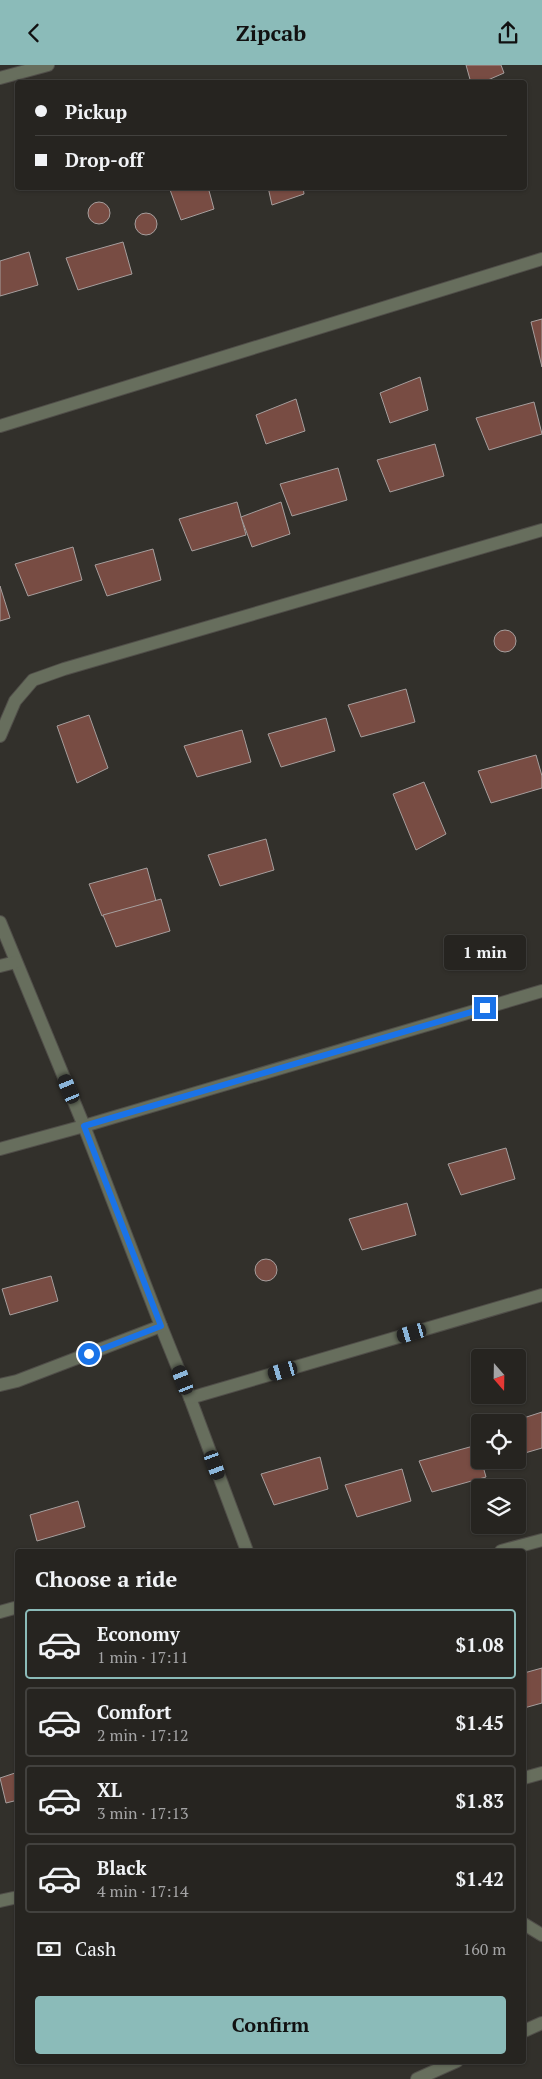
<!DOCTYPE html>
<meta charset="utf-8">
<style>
body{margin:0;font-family:"PT Serif",serif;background:#32302d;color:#f1f3f6;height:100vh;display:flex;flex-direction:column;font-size:19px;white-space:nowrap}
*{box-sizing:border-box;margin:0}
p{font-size:16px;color:#a4a4a5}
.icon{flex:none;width:28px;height:28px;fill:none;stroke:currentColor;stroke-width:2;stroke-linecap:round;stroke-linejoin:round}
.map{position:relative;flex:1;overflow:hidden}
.sheet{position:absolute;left:15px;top:1484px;width:511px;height:515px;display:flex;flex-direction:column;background:#262420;border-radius:5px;box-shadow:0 1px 4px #0004,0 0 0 1px #42413e}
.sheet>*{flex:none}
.hud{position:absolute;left:15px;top:15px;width:512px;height:110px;border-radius:5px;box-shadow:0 1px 4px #0004,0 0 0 1px #42413e;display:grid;align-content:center;height:110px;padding:0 20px;background:#262420}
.needle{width:32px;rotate:160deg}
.controls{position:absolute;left:471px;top:1284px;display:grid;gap:10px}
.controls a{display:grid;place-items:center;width:55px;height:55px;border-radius:5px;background:#262420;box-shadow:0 1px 4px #0004,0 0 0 1px #42413e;font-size:25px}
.end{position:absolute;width:22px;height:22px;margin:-11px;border:6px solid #1a73e8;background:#fff;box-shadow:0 0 0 2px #fff}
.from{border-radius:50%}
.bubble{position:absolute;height:35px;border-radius:5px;background:#262420;box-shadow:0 1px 4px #0004,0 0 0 1px #42413e;font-size:16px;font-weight:700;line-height:35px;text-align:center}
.car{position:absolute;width:15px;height:30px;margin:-15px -8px;border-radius:6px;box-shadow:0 0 4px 1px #0007;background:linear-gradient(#222 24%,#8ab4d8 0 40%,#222 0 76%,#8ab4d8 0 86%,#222 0)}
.hud b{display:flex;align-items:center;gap:18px;height:48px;font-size:19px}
.hud b+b{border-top:1px solid #42413e}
.hud i{width:12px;height:12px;background:#f1f3f6}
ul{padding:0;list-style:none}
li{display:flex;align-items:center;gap:15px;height:70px;margin:0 10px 8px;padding:0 10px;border:2px solid #42413e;border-radius:5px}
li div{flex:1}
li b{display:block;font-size:19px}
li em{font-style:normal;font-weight:700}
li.selected{border-color:#8bbbb9}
li>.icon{width:45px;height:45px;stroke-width:1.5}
h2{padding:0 20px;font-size:22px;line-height:60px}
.pay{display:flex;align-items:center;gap:12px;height:55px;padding:0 20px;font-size:19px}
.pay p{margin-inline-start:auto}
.action{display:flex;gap:10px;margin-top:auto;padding:10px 20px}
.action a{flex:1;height:58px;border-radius:5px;background:#8bbbb9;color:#111;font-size:20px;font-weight:700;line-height:58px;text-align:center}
header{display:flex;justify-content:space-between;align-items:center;height:65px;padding:0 20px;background:#8bbbb9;color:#111;font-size:22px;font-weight:700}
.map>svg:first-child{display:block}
</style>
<header><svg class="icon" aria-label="back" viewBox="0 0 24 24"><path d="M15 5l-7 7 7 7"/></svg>Zipcab<svg class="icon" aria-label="share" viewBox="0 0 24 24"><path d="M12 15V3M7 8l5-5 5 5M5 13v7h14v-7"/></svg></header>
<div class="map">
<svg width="542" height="2014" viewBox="0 0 542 2014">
<rect width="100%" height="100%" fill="#32302b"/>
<g fill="#784c43" stroke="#a69e9d">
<polygon points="466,0 501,0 504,8 481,18 471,18"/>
<polygon points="169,122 208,122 214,144 181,155"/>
<polygon points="268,122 303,122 304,129 272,140"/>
<circle cx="99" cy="148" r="11"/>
<circle cx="146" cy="159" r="11"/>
<polygon points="123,177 132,209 78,225 66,193"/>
<polygon points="29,187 38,220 0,231 0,196"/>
<polygon points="542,254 542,302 531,257"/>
<polygon points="420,312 428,345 390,358 380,328"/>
<polygon points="296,334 305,366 266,379 256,350"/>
<polygon points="534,337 542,369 489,385 476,353"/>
<polygon points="435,379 444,411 390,427 377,395"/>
<polygon points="338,403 347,435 292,451 280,419"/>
<polygon points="237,437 246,470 192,486 179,454"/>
<polygon points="281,437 290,469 252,482 241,452"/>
<polygon points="73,482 82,515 28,531 15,499"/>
<polygon points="153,484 161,515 107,531 95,500"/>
<polygon points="0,521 10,553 0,556"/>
<circle cx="505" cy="576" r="11"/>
<polygon points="406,624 415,657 361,672 348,640"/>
<polygon points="89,650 108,703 77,718 57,661"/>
<polygon points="326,653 335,686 281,702 268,669"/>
<polygon points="242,665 251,697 197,712 184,681"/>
<polygon points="536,690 542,711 542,723 491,738 478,706"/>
<polygon points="424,717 446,769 416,785 393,729"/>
<polygon points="266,774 274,805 220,821 208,790"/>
<polygon points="147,803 156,836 102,851 89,819"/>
<polygon points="161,834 170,866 116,882 103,850"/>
<polygon points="506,1083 515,1114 461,1130 448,1099"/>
<polygon points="407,1138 416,1170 362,1185 349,1154"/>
<circle cx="266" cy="1205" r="11"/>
<polygon points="51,1211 58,1236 10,1250 2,1224"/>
<polygon points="542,1347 542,1383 518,1390 518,1358 508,1358"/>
<polygon points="477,1380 486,1412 432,1427 419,1396"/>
<polygon points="320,1392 328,1424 274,1440 261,1409"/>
<polygon points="402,1404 411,1436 357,1452 345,1420"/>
<polygon points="78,1436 85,1462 37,1476 30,1450"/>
<polygon points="542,1603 542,1638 524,1643 524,1608"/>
<polygon points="18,1707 18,1735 6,1738 0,1713"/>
</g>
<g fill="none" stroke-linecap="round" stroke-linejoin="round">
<defs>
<g id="street">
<polyline points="0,13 48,0"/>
<polyline points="0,361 542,194"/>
<polyline points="0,671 15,636 33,615 64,604 542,465"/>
<polyline points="0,857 84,1061 161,1261 190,1333 247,1486"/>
<polyline points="0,901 16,897"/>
<polyline points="0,1084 84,1061 542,926"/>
<polyline points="0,1320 17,1316 161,1261"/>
<polyline points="190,1333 542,1230"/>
<polyline points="501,1486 542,1475"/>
<polyline points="0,1547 18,1542"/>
<polyline points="524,1713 542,1708"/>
<polyline points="0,1836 18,1832"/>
<polyline points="524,1859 542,1870"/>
<polyline points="524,1966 542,1958"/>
<polyline points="417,2014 457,1996"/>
</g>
</defs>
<use href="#street" stroke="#504e49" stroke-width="14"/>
<use href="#street" stroke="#676e5d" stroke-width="12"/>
</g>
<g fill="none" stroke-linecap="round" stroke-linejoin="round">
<polyline stroke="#1a73e8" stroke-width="6" points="89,1289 161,1261 84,1061 485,943"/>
</g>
</svg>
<div class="controls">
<a><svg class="needle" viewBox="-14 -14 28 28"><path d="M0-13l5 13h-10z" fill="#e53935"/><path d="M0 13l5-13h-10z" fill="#a4a4a5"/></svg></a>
<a><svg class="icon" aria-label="locate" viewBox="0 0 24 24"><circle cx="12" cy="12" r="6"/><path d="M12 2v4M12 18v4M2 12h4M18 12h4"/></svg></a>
<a><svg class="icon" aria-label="layers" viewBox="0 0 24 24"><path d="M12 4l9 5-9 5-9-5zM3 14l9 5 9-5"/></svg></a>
</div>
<i class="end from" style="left:89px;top:1289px"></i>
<i class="end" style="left:485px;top:943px"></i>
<div class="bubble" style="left:444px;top:870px;width:82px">1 min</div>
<i class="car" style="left:69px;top:1024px;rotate:337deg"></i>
<i class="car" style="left:412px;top:1268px;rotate:254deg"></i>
<i class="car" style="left:283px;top:1306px;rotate:254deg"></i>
<i class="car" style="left:183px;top:1315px;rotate:338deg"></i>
<i class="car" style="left:215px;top:1400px;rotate:160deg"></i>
<div class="hud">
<b><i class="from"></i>Pickup</b>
<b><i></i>Drop-off</b>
</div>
<section class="sheet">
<h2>Choose a ride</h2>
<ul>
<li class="selected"><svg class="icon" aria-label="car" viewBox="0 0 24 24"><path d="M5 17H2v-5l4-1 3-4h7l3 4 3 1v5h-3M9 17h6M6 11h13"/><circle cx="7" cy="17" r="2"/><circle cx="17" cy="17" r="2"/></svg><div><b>Economy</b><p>1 min · 17:11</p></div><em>$1.08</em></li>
<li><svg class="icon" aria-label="car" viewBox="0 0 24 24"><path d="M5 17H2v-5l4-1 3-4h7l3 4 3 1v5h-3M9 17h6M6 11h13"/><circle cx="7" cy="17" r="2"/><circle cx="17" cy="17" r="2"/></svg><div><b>Comfort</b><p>2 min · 17:12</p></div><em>$1.45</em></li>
<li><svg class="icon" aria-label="car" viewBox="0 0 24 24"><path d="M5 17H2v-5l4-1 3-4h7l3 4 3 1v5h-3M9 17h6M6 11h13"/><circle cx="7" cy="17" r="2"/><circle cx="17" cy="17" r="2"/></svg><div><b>XL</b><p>3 min · 17:13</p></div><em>$1.83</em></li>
<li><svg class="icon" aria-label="car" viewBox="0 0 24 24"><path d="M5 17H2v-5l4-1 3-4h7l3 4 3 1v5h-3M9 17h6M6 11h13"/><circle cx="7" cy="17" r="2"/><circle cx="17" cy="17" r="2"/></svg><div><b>Black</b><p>4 min · 17:14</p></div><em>$1.42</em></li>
</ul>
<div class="pay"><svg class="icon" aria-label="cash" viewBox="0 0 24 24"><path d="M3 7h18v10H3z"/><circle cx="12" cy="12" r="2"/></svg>Cash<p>160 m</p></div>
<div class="action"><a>Confirm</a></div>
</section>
</div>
